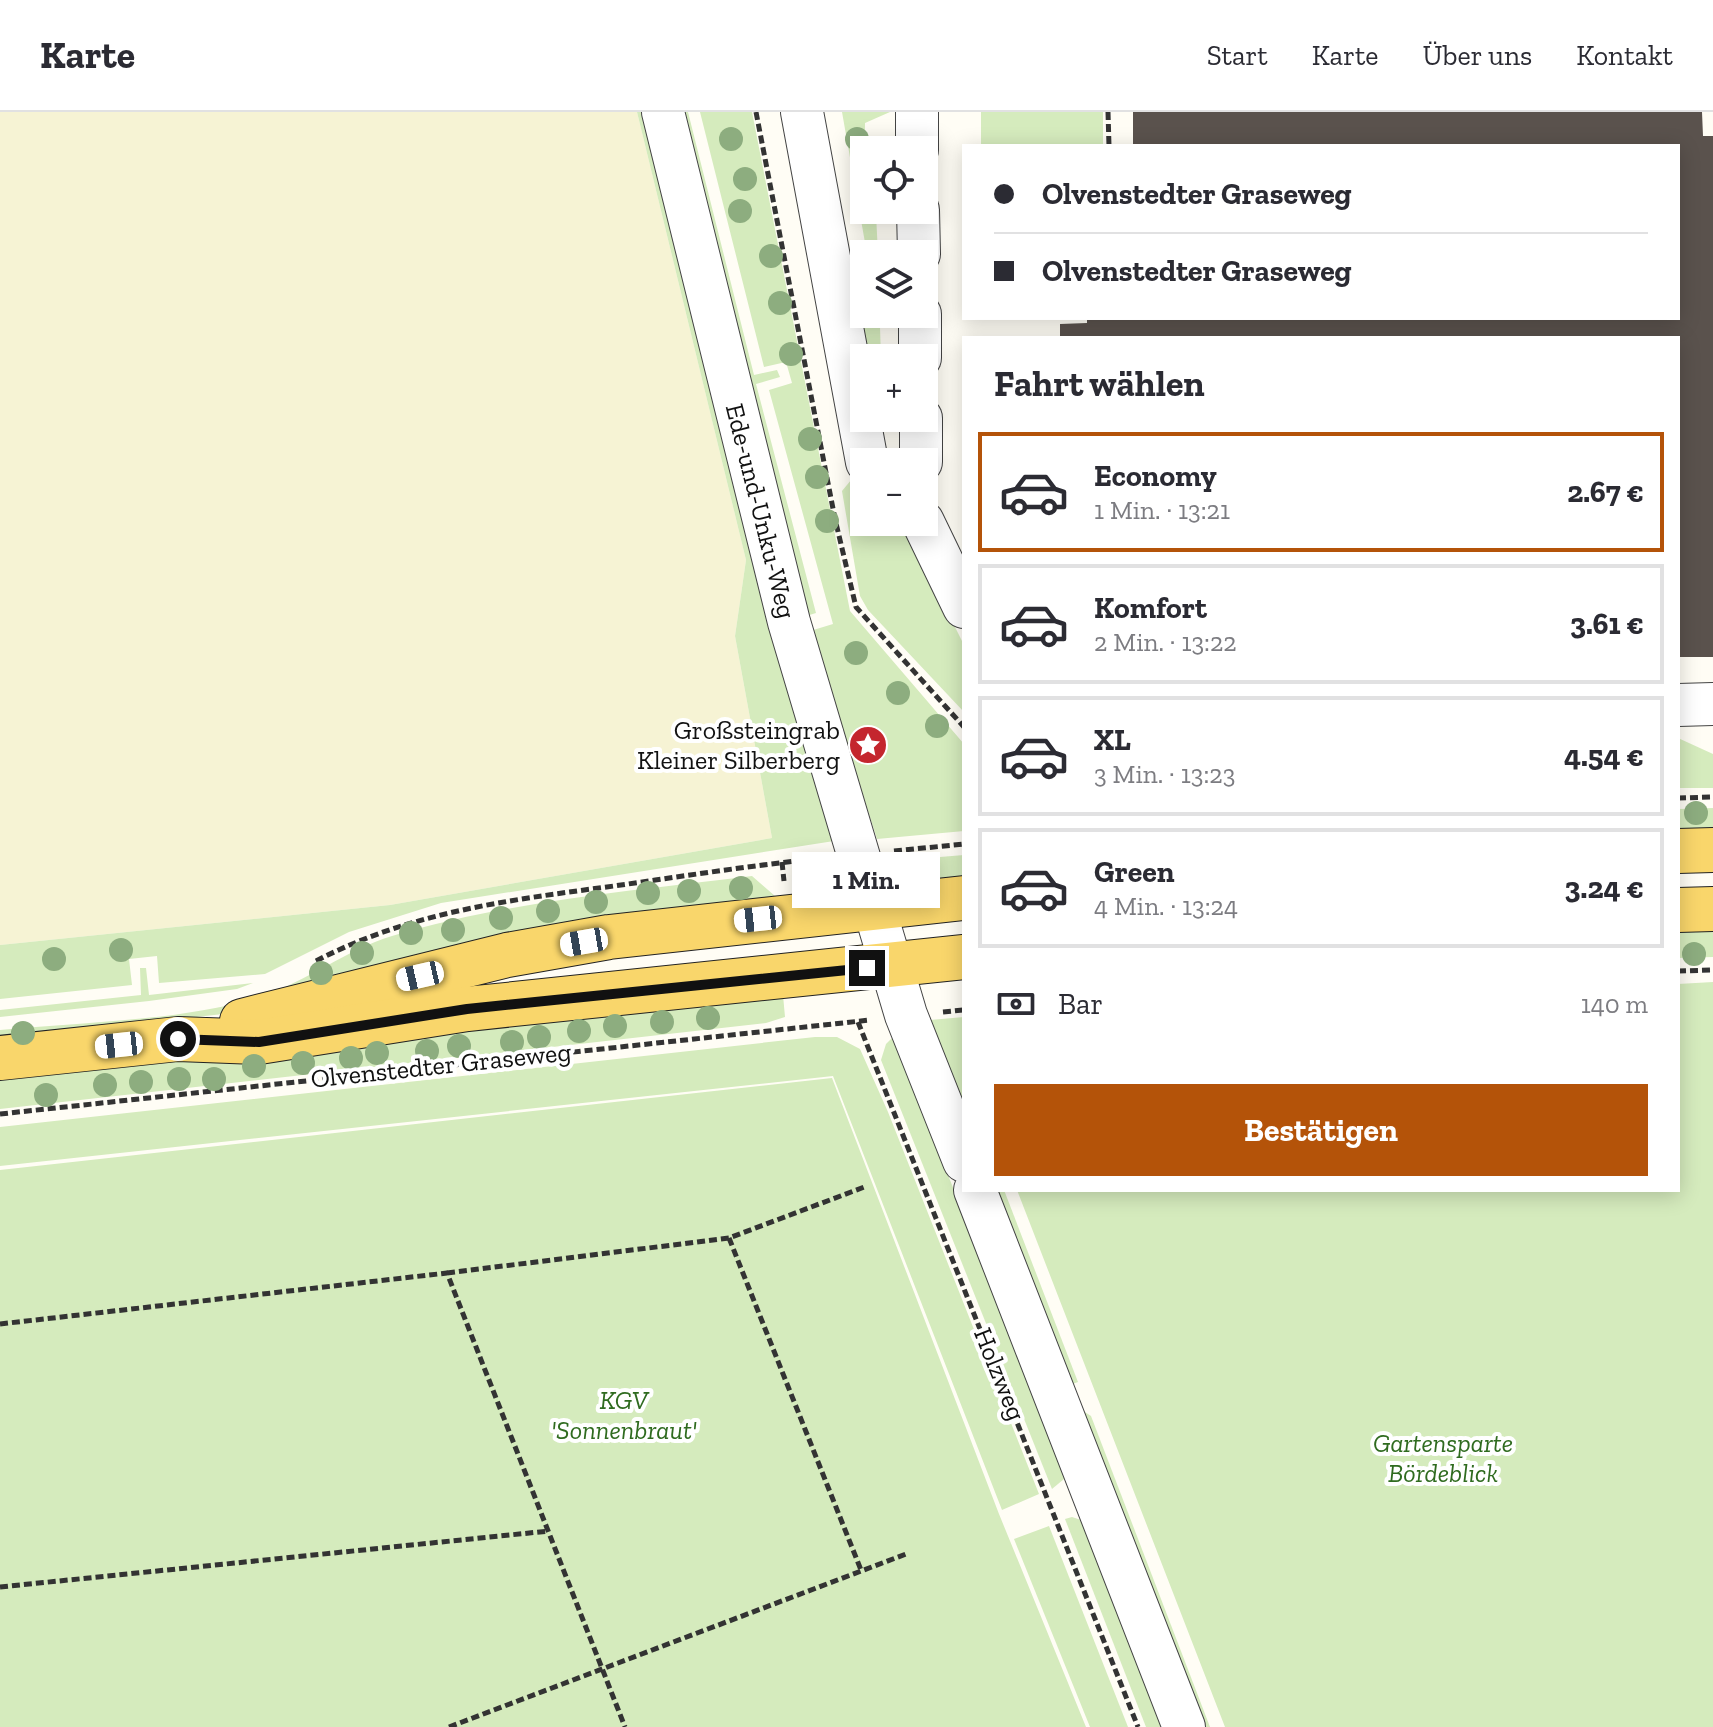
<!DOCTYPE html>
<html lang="de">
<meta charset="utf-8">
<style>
body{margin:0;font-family:"Zilla Slab",serif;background:#f7f7f7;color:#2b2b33;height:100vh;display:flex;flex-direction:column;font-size:30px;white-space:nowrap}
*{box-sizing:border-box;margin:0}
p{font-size:26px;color:#7c7c81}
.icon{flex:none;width:44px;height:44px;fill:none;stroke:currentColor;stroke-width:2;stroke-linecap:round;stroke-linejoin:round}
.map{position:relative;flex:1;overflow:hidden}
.details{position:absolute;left:962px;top:224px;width:718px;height:856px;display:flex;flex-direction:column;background:#fff;border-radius:0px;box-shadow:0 4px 20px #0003}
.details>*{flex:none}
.top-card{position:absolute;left:962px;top:32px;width:718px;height:176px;border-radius:0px;box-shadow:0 4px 20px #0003;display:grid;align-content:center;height:176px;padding:0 32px;background:#fff}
.tools{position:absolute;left:850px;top:24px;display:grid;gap:16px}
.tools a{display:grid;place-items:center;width:88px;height:88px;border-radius:0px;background:#fff;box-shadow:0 4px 20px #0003;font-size:40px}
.end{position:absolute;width:36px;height:36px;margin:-18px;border:10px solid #111;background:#fff;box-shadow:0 0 0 4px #fff}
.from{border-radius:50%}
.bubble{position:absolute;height:56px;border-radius:0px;background:#fff;box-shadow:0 4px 20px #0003;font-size:26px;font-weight:700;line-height:56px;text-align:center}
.car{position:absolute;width:24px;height:48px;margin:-24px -12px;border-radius:10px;box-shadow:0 0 6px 2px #0007;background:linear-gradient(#fff 24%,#345 0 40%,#fff 0 76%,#345 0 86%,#fff 0)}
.top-card b{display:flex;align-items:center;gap:28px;height:76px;font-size:30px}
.top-card b+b{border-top:2px solid #e1e1e2}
.top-card i{width:20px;height:20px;background:#2b2b33}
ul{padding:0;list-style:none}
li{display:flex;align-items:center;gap:24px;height:120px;margin:0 16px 12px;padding:0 16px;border:4px solid #e1e1e2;border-radius:0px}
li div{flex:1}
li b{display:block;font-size:30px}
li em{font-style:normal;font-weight:700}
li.current{border-color:#b45309}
li>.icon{width:72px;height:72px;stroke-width:1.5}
h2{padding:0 32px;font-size:36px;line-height:96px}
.pay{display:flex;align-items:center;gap:20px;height:88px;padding:0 32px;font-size:30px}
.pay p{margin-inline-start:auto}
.cta{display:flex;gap:16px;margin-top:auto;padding:16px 32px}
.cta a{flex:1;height:92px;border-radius:0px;background:#b45309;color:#fff;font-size:32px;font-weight:700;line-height:92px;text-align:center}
header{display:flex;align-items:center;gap:48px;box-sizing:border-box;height:112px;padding:0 40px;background:#fff;border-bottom:2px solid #e1e1e2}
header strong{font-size:38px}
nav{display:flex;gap:44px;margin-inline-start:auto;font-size:28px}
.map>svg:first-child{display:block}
</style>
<header>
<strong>Karte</strong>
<nav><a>Start</a><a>Karte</a><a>Über uns</a><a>Kontakt</a></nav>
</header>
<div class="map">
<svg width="1713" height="1615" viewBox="0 0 1713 1615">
<rect width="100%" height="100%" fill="#fffdf5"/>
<polygon fill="#f6f3d4" points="0,0 637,0 746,448 735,524 772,726 390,793 0,833"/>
<g fill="#d5ebbd">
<polygon points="637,0 649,0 834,729 441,791 349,820 265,862 159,871 157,844 129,847 132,873 0,887 0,833 390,793 772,726 735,524 746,448"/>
<polygon points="678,0 688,0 754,263 777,258 780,265 756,272 816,501 803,505"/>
<polygon points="700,0 752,0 850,499 964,632 964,719 877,727 810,519 833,512 769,278 792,271 786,250 764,255"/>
<polygon points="842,0 890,0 865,11 864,98 902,98 902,102 876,102 878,142 867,142"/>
<rect x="981" y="0" width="122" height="34"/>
<polygon points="864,168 864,202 903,207 903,215 880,215 881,246 864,246 852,170"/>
<polygon points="861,356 864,410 900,410 905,415 964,533 964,600 868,498 860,484 842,379"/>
<polygon points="1678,626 1713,642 1713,676 1678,676"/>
<polygon points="1713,696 1713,721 1678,722 1678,697"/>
<polygon points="964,743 964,768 918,767 892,749"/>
<path d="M752,764L775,784L646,800L223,902L0,927V918C82,910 182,909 260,885C306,870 346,838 392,824C509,789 632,779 752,764Z"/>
<polygon points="1713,816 1713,845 1678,846 1678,818"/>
<polygon points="140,856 146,856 149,883 253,871 237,877 149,889 0,905 0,898 141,883"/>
<polygon points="1713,870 1713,1615 1225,1615 1017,1078 1678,1078 1678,872"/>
<polygon points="783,883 785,905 766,911 0,997 0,965"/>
<polygon points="964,905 964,1006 930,908"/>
<polygon points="815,925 837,925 860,937 888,1000 1039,1382 1002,1398 833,964 0,1054 0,1015"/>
<polygon points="893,925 1064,1354 1064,1367 1052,1377 881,948 886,932"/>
<polygon points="832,966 999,1402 1086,1615 0,1615 0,1058"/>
<polygon points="993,1078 1004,1078 1078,1270 1070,1273"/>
<polygon points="1074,1293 1091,1304 1210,1615 1200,1615"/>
<polygon points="1072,1405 1081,1408 1168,1615 1146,1615 1065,1407"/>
<polygon points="1049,1414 1128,1615 1090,1615 1014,1427"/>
</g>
<polygon fill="#5a524d" points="1133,0 1702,0 1703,24 1713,24 1713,545 1678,545 1678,226 1060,226 1060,212 1087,211 1087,206 1678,206 1678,34 1133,34"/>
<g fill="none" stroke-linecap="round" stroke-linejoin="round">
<defs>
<g id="minor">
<polyline points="663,0 789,510 906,903 964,1049"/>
<polyline points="802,0 867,350"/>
<polyline points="917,0 917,38"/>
<polyline points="918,98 919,142"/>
<polyline points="920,202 920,246"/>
<polyline points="921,306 921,350"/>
<polyline points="923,410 964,495"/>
<polyline points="1678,593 1713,592"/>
<polyline points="975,1078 1184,1615"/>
</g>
<g id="major">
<polyline points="1678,739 1713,738"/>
<polyline points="1678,798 1713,797"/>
<polyline points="242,909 507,843 609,825 964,786"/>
<polyline points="0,946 178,927 259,930 467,897 964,845"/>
</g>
</defs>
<use href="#minor" stroke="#444" stroke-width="44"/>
<use href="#major" stroke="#222" stroke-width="46"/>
<g stroke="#333" stroke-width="5" stroke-dasharray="8 4" stroke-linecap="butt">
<polyline points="756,0 835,407 856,495 964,615"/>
<polyline points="1108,0 1109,34"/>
<polyline points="1678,686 1713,685"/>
<polyline points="894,739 964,732"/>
<polyline points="782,750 784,769"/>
<path d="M316,849C410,800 509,788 614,774C684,764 754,753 824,746"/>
<polyline points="1678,859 1713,858"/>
<polyline points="943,900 964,898"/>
<polyline points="858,910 1138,1615"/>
<polyline points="0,1002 870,908"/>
<polyline points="729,1126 861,1458"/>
<polyline points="447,1161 729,1126 867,1074"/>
<polyline points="0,1212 447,1161 625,1615"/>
<polyline points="0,1475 549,1419"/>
<polyline points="449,1615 906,1442"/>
</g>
<use href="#minor" stroke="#fff" stroke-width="42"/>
<use href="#major" stroke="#f9d66b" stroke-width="44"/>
</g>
<g fill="#8dad7f">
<circle cx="731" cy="27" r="12"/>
<circle cx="857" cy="27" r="12"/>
<circle cx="745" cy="67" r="12"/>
<circle cx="740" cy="99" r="12"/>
<circle cx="771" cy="144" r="12"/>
<circle cx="780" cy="191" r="12"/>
<circle cx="791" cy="242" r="12"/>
<circle cx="810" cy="327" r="12"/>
<circle cx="817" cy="365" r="12"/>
<circle cx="827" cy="409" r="12"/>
<circle cx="856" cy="541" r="12"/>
<circle cx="898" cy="581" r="12"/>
<circle cx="937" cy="614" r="12"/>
<circle cx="1696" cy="701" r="12"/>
<circle cx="741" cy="776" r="12"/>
<circle cx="689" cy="779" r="12"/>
<circle cx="648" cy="781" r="12"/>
<circle cx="596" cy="790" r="12"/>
<circle cx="548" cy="799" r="12"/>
<circle cx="501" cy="806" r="12"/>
<circle cx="453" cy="818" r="12"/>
<circle cx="411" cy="821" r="12"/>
<circle cx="121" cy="838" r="12"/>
<circle cx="362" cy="841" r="12"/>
<circle cx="1694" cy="842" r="12"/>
<circle cx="54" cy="847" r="12"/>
<circle cx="321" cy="861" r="12"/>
<circle cx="708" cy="906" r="12"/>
<circle cx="662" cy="910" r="12"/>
<circle cx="615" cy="914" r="12"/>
<circle cx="579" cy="919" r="12"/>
<circle cx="23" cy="921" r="12"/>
<circle cx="539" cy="925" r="12"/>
<circle cx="512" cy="930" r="12"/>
<circle cx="459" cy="934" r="12"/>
<circle cx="427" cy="939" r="12"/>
<circle cx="377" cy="941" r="12"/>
<circle cx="351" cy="946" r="12"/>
<circle cx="303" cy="951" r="12"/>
<circle cx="254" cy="954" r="12"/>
<circle cx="179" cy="967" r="12"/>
<circle cx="214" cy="967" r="12"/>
<circle cx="141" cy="970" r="12"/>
<circle cx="105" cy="973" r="12"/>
<circle cx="46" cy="983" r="12"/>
</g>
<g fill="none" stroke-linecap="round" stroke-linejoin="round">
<polyline stroke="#111" stroke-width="10" points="178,927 259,930 467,897 867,856"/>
</g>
<defs>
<symbol id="sight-disc" viewBox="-11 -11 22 22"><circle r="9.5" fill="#c4262e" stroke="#fff"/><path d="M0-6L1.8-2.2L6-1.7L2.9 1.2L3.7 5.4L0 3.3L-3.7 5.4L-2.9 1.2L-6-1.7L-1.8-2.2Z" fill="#fff"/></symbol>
</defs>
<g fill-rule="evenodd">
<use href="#sight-disc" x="846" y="611" width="44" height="44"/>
</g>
<g text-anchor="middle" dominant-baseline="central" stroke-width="8" stroke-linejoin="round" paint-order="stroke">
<g font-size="26" fill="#111" stroke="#fff">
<text transform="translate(761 399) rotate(76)">Ede-und-Unku-Weg</text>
<text transform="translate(441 953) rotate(-6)">Olvenstedter Graseweg</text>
<text transform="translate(1000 1262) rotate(68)">Holzweg</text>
</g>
<g font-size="26" fill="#111" stroke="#fff" text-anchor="end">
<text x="840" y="618">Großsteingrab<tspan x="840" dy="30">Kleiner Silberberg</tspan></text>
</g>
<g font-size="26" font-style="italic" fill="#2f6b1f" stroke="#fff">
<text x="624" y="1288">KGV<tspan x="624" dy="30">'Sonnenbraut'</tspan></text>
<text x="1443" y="1331">Gartensparte<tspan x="1443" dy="30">Bördeblick</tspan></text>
</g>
</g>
</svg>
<div class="tools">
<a><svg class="icon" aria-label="locate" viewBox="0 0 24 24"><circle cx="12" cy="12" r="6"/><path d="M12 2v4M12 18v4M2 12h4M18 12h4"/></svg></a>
<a><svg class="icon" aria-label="layers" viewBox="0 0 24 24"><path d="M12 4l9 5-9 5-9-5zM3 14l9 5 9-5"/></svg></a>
<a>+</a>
<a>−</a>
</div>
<i class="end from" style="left:178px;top:927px"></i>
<i class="end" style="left:867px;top:856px"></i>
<div class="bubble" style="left:792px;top:740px;width:148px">1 Min.</div>
<i class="car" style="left:758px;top:807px;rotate:264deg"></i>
<i class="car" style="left:584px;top:830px;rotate:260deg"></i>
<i class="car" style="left:420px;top:864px;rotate:257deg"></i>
<i class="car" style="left:119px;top:933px;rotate:264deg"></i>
<div class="top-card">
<b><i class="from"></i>Olvenstedter Graseweg</b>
<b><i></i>Olvenstedter Graseweg</b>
</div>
<section class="details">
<h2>Fahrt wählen</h2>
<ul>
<li class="current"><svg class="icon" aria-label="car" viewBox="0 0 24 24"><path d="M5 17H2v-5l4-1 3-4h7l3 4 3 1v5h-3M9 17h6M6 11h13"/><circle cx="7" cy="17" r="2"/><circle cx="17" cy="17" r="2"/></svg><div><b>Economy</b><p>1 Min. · 13:21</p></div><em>2.67 €</em></li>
<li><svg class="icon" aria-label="car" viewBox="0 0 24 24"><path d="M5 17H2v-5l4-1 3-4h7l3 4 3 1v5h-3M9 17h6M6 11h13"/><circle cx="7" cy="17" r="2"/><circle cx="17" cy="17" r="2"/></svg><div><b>Komfort</b><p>2 Min. · 13:22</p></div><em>3.61 €</em></li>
<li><svg class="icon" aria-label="car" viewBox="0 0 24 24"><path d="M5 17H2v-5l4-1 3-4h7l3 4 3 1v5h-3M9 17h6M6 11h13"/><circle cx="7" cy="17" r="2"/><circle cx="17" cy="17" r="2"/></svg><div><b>XL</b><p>3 Min. · 13:23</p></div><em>4.54 €</em></li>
<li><svg class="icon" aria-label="car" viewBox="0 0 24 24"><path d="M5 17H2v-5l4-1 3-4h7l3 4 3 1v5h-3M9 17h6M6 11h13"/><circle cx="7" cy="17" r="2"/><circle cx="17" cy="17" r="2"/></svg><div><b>Green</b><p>4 Min. · 13:24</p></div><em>3.24 €</em></li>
</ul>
<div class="pay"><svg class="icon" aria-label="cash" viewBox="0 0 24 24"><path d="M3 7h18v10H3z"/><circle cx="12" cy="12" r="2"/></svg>Bar<p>140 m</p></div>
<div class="cta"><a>Bestätigen</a></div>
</section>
</div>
